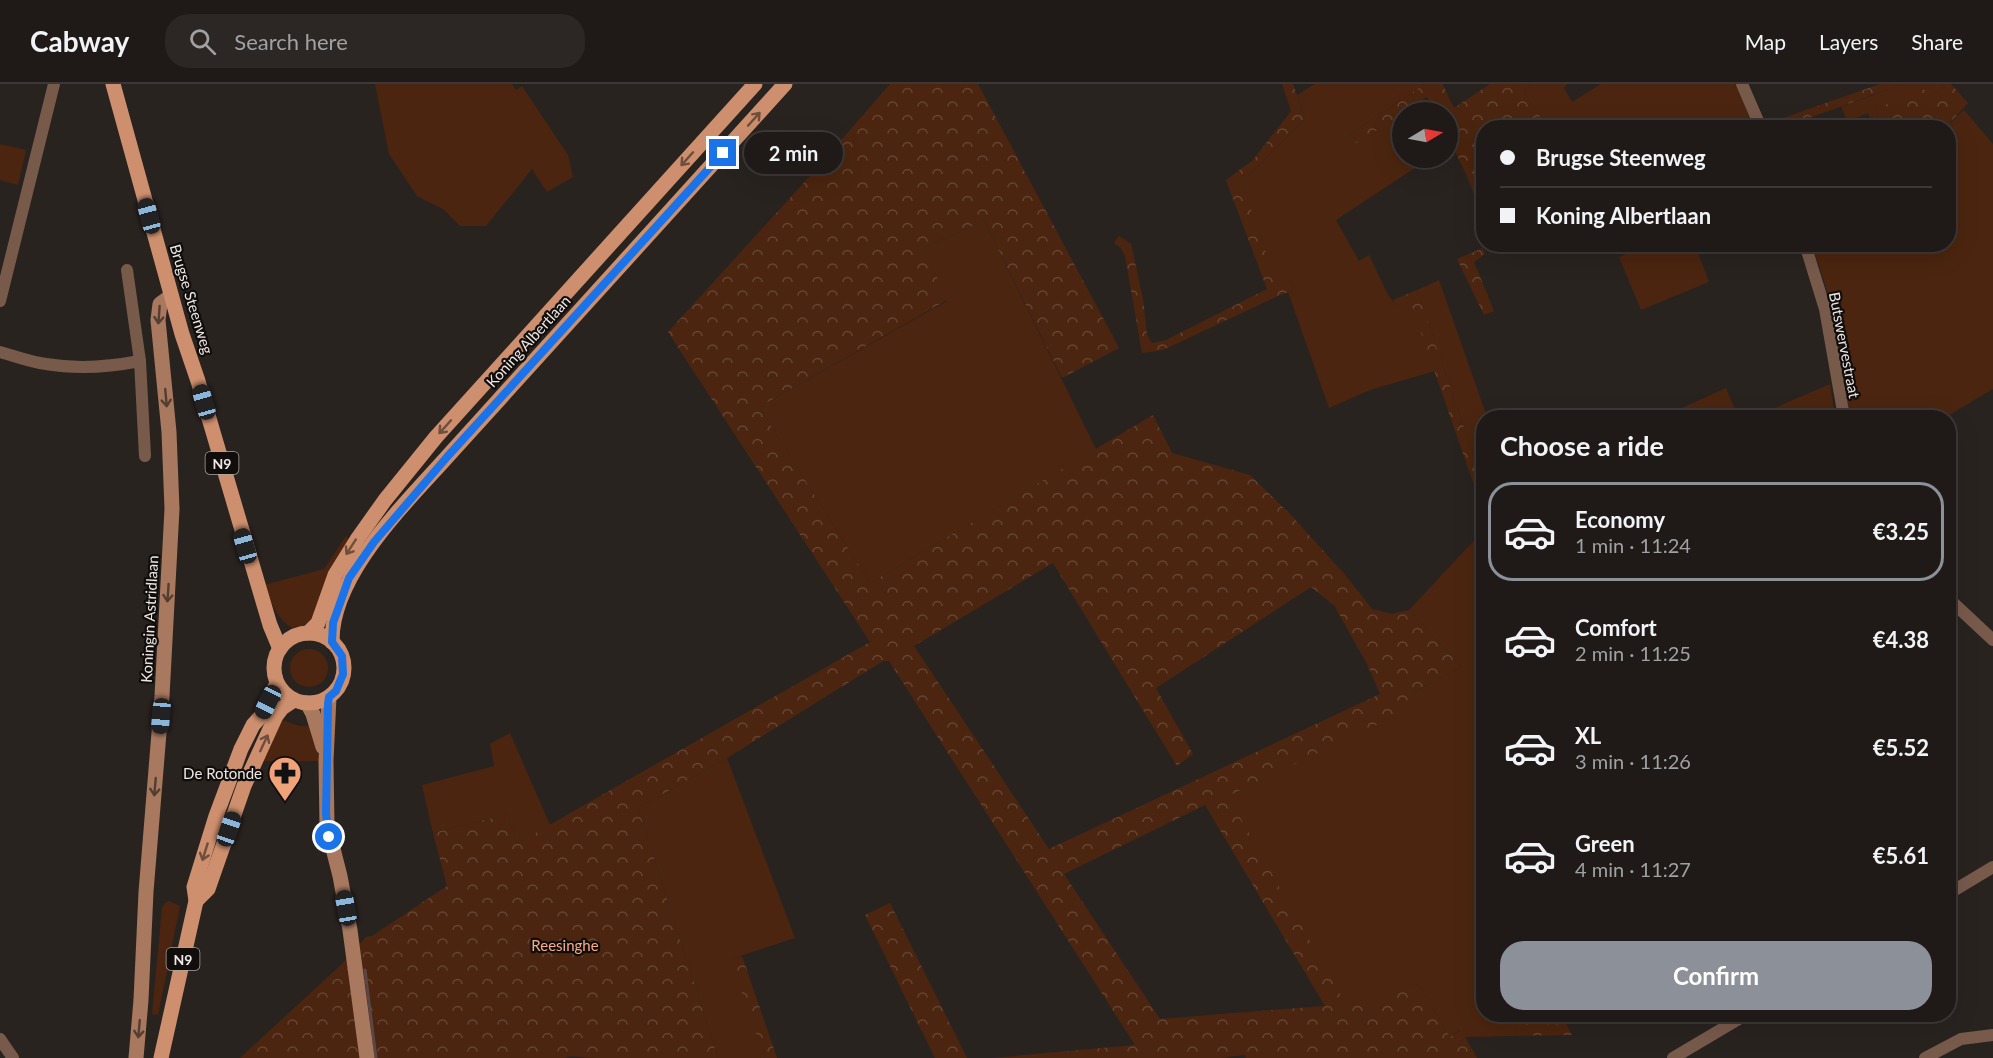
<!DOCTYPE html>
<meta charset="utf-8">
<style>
body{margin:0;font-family:Lato,sans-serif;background:#2c2725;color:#f1f3f6;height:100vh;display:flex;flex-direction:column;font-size:22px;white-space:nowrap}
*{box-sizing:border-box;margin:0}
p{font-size:20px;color:#a1a1a2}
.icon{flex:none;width:33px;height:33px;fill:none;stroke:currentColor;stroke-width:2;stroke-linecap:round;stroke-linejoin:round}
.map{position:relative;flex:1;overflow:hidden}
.side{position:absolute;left:1476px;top:326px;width:480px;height:612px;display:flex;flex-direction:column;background:#1f1a18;border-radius:24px;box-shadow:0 6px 24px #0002,0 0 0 2px #3c3837}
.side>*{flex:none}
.top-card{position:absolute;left:1476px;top:36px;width:480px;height:132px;border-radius:24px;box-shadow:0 6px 24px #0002,0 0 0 2px #3c3837;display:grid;align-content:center;height:132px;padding:0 24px;background:#1f1a18}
.needle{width:39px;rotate:80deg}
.tools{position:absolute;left:1392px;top:18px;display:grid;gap:12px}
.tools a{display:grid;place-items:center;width:66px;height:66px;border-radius:50%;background:#1f1a18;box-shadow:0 6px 24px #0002,0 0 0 2px #3c3837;font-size:30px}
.end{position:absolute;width:27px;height:27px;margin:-14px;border:8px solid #1a73e8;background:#fff;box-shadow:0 0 0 3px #fff}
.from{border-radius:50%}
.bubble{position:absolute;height:42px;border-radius:21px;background:#1f1a18;box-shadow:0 6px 24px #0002,0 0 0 2px #3c3837;font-size:20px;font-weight:700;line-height:42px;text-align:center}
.car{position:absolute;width:18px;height:36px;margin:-18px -9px;border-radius:8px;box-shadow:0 0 4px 2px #0007;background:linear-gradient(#222 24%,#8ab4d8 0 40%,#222 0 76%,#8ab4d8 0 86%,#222 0)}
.top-card b{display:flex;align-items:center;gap:21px;height:57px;font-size:22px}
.top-card b+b{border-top:2px solid #3c3837}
.top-card i{width:15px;height:15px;background:#f1f3f6}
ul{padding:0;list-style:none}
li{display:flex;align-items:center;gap:18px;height:99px;margin:0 12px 9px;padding:0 12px;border:3px solid transparent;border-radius:24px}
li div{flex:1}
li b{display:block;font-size:22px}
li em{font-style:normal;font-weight:700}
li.on{border-color:#8c9099}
li>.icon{width:54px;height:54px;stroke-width:1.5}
h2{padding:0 24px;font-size:27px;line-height:72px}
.primary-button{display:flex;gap:12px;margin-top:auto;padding:12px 24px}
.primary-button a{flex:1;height:69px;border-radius:24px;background:#8c9099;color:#fff;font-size:24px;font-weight:700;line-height:69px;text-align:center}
header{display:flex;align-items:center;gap:36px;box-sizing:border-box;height:84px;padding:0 30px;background:#1f1a18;border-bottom:2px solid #3c3837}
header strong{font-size:28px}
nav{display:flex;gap:33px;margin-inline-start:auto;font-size:21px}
.search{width:420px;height:54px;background:#2c2725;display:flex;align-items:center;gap:15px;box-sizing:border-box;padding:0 21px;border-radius:24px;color:#a1a1a2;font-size:22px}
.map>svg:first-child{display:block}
</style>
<header>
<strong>Cabway</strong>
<div class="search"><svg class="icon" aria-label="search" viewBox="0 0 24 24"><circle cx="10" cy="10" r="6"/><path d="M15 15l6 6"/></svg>Search here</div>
<nav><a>Map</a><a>Layers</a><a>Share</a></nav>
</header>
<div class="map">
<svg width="1993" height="974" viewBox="0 0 1993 974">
<defs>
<pattern id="forest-crowns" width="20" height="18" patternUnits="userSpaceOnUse" patternTransform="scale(1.5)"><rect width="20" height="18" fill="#4b250f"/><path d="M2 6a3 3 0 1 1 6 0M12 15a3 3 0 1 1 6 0" fill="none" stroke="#654532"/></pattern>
</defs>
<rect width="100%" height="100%" fill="#292320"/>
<g fill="#4b250f">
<polygon points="375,0 512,0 516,6 522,2 568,71 573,93 547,108 532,85 486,142 460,142 443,125 417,112 389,70"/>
<polygon points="1315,0 1425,0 1350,50 1356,59 1402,29 1402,74 1430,74 1336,136 1359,177 1369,171 1388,211 1396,221 1410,216 1435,287 1370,306 1329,324 1288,208 1294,206 1290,196 1277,201 1242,99 1305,34 1297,11"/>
<polygon points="1532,0 1567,0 1564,4 1572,18 1601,0 1735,0 1754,43 1547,43 1523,7"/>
<polygon points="1902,0 1941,0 1945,3 1930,10 1876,25 1879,35 1872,39 1868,29 1848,38 1841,23"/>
<path d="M1964,26L1993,60V305L1946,333H1850C1845,305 1842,278 1838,250C1832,219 1822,190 1812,161L1948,160V44L1946,43Z"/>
<polygon points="0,60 26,66 18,101 0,96"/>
<polygon points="984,137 1096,365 870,499 759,323 947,217 924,163"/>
<polygon points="1649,160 1695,161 1709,198 1641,226 1619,173"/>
<polygon points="1439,196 1487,333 1484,333 1483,399 1417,206"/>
<polygon points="1830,300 1835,333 1754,333"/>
<polygon points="1726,304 1738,333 1662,333"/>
<polygon points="1483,447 1484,930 1561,930 1563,934 1520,936 1515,952 1464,953 1460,946 1450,953 1418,900 1348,925 1227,712 1415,622 1412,609 1462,583 1409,526"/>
<path d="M346,452L350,456C331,500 302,602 264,501L324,485Z"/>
<circle cx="309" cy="584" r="19"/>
<polygon points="282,636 299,642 309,642 318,666 319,677 263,677"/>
<polygon points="510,649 550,741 516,760 508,730 433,749 422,701 494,682 490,660"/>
<polygon points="727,674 795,854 731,875 765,974 718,974 638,724"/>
<polygon points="169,817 180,822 158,931 152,930 162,824 165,819"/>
</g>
<g fill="url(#forest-crowns)" fill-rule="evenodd">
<path d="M890,0H978L1119,264L1062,294L984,137L924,163L947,216L759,323L870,499L1153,331L1172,369L1250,391L1291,431L1346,492L1372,525L1392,530L1409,526L1462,583L1412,609L1416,622L1228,712L1348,924L1418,900L1450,953L1461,946L1477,974H1246L1244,971L1220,974H992L1135,961L889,577H883L727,674L638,724L718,974H594L571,972L564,974H240L342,880L366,853L372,852L447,802L433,749L508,730L516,760L870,558L668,248L810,92ZM1053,479L1177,682L1193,670L1156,604L1311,503L1334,521L1367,580L1380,610L1049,765L914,562ZM1205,721L1325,922H1324L1160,935L1064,790Z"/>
<polygon points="1282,0 1293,0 1305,34 1242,99 1277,200 1290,196 1294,206 1278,212 1163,266 1142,269 1125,172 1121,164 1114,159 1119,152 1131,160 1143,215 1147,251 1152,259 1166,256 1267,205 1226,96 1253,76 1291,27"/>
<polygon points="1425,0 1444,0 1443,1 1454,24 1490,0 1532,0 1523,7 1547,43 1484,44 1483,84 1477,88 1483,102 1483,133 1466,90 1448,53 1448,28 1435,28 1427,13 1359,58 1355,59 1350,50"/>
<polygon points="1880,0 1902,0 1785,43 1768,43 1766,40"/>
<polygon points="1941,0 1951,0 1968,19 1946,43 1862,43 1879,35 1876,25 1922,4 1930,10 1945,3"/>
<polygon points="1483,164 1485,170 1474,178 1494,227 1484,231 1457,175"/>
<polygon points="1417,206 1483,399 1483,427 1410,217 1396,221 1393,216"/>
<polygon points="890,819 967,974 935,974 865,831"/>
<polygon points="742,872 777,974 765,974 730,875"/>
<polygon points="1563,934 1572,951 1515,952 1520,936"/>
</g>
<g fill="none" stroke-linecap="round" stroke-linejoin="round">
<polyline stroke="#5b4645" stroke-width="3" points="365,886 376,974"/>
<g stroke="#785a4b" stroke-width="12">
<polyline points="1742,0 1761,44"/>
<polyline points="1805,160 1825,225 1844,333"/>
<polyline points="127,186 140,277"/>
<polyline points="0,217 54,0"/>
<path d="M0,268C15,272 30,278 46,280C76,285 109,283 140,277L145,372"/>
<polyline points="1948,514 1993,556"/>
<polyline points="1948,810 1993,783"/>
<polyline points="0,955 13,974"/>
<polyline points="1673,974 1747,930"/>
<polyline points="1925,974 1961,955 1993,951"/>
</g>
<g stroke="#a8785f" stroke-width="15">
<polyline points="329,613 326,677 327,741 340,792 350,846 367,974"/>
<polyline points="307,619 313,630 323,663"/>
<polyline points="136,974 141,916 146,808 162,612 172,425 169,348 158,236 160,220 171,212"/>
</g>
<g stroke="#cd8f6e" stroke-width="15">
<polyline points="113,0 182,250 198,297 270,541 280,565"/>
<polyline points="308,549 318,539 335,491 358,454 385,416 436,353 755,0"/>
<circle cx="309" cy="584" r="35"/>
<path d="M332,558C331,491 405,420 447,373L785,0"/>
<polyline points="196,817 208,805 244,702 276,632 282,624 294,616"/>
<polyline points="161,974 196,817 194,803 216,732 241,665 253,641 262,631 277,599"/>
</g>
</g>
<defs><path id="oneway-shaft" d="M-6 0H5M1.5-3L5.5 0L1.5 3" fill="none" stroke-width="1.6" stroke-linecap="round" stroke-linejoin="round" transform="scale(1.5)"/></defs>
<g stroke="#6e4e3c">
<use href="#oneway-shaft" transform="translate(754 35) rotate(-48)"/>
<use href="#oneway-shaft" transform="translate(687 75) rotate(132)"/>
<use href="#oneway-shaft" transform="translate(445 343) rotate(132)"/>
<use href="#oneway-shaft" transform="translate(351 463) rotate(123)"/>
<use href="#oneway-shaft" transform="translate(264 659) rotate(-65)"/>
<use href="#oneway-shaft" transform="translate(205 768) rotate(107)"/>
</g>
<g stroke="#543d31">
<use href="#oneway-shaft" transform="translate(159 231) rotate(94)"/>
<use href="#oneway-shaft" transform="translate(166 314) rotate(85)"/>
<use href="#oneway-shaft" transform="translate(168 509) rotate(94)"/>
<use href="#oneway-shaft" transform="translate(155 703) rotate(95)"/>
<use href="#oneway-shaft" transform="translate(139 945) rotate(95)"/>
</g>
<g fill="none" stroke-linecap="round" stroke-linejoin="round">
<polyline stroke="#1a73e8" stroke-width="8" points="329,753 326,730 328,620 329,613 336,607 343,590 342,572 332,558 333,539 349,494 374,458 447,373 723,69"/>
</g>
<defs>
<symbol id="pharmacy-pin" viewBox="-11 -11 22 30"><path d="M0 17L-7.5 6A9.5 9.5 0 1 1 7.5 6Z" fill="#f0a279" stroke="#100d0b"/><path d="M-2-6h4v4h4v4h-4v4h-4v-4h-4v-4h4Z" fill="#111"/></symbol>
</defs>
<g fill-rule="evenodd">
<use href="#pharmacy-pin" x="266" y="670" width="38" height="52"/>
</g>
<g text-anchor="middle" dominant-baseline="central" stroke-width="4.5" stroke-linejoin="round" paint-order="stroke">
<g fill="#100d0b" stroke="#aba6a4" stroke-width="1.5">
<rect x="205.5" y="368" width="33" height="22" rx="4.5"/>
<rect x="166.5" y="864" width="33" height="22" rx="4.5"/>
</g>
<g font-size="14" font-weight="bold" fill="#ede8e6">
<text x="222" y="379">N9</text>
<text x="183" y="875">N9</text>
</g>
<g font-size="15" fill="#ede8e6" stroke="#100d0b">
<text transform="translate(192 215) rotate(73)">Brugse Steenweg</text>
<text transform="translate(528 257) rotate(-48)">Koning Albertlaan</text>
<text transform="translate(1845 261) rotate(79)">Butswervestraat</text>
<text transform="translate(149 535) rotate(-87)">Koningin Astridlaan</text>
</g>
<g font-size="15" fill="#ede8e6" stroke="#100d0b" text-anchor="end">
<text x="262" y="689">De Rotonde</text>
</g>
<g font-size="15" fill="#f9ab82" stroke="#100d0b">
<text x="565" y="861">Reesinghe</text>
</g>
</g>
</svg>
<div class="tools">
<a><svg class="needle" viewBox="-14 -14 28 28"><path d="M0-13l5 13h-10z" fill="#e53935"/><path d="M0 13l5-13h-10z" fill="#a1a1a2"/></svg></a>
</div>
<i class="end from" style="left:329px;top:753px"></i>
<i class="end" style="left:723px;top:69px"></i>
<div class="bubble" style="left:744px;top:48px;width:99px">2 min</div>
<i class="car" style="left:149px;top:132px;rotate:345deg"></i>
<i class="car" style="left:204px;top:318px;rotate:344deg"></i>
<i class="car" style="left:245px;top:462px;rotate:344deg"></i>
<i class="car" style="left:268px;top:618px;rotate:206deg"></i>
<i class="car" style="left:161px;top:632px;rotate:185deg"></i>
<i class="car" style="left:229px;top:745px;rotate:19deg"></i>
<i class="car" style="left:346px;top:824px;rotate:350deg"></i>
<div class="top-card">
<b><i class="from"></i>Brugse Steenweg</b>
<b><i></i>Koning Albertlaan</b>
</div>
<section class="side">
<h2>Choose a ride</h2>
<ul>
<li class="on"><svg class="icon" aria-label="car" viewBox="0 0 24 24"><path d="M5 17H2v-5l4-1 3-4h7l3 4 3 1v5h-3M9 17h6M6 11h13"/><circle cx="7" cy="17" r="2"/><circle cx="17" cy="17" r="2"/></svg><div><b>Economy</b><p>1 min · 11:24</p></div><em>€3.25</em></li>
<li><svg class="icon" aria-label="car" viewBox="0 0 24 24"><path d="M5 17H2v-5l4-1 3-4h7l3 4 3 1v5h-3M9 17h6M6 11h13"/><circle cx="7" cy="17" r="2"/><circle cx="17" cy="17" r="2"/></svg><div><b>Comfort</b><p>2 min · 11:25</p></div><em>€4.38</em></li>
<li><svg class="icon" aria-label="car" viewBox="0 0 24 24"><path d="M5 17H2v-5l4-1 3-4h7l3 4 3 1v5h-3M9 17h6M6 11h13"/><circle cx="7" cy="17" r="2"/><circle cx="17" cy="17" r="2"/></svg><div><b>XL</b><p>3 min · 11:26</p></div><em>€5.52</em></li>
<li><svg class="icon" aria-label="car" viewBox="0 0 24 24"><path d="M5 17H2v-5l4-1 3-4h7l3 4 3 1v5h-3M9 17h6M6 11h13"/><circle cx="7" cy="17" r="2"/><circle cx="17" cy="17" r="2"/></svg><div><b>Green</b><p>4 min · 11:27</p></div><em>€5.61</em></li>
</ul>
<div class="primary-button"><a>Confirm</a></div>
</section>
</div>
